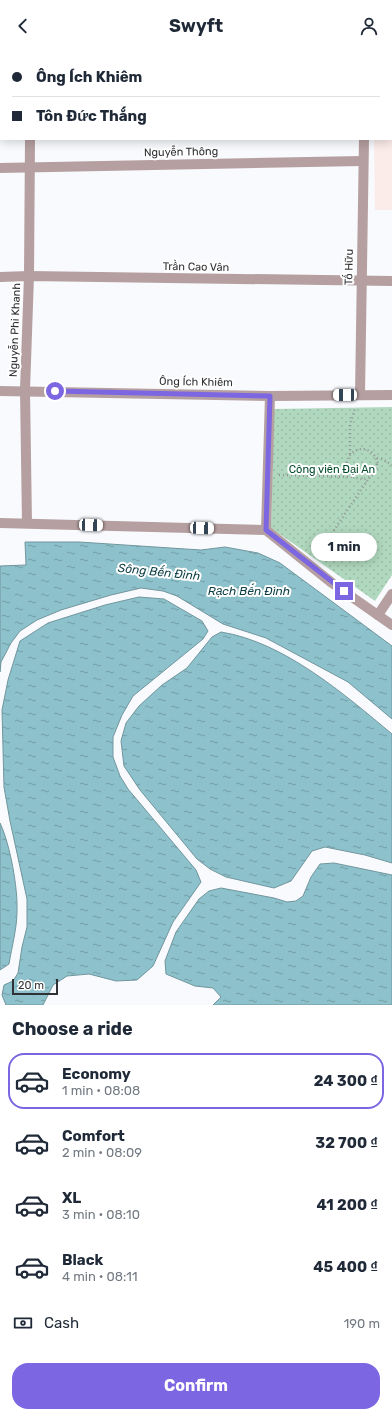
<!DOCTYPE html>
<meta charset="utf-8">
<style>
body{margin:0;font-family:Rubik,sans-serif;background:#f6f6f7;color:#1f2937;height:100vh;display:flex;flex-direction:column;font-size:15px;white-space:nowrap}
*{box-sizing:border-box;margin:0}
p{font-size:13px;color:#747a83}
.icon{flex:none;width:22px;height:22px;fill:none;stroke:currentColor;stroke-width:2;stroke-linecap:round;stroke-linejoin:round}
.map{position:relative;height:953px;overflow:hidden}
.panel{display:flex;flex-direction:column;background:#fff;flex:1}
.panel>*{flex:none}
.guide{position:absolute;left:0px;top:0px;width:392px;height:88px;box-shadow:0 2px 10px #0003;display:grid;align-content:center;height:88px;padding:0 12px;background:#fff}
.scale{position:absolute;left:12px;bottom:10px;width:46px;box-sizing:border-box;padding-left:4px;border:2px solid #303134;border-top:0;font-size:11px;line-height:14px;white-space:nowrap;color:#303134;-webkit-text-stroke:3px #fff;paint-order:stroke}
.end{position:absolute;width:18px;height:18px;margin:-9px;border:5px solid #7c66e1;background:#fff;box-shadow:0 0 0 2px #fff}
.from{border-radius:50%}
.bubble{position:absolute;height:28px;border-radius:14px;background:#fff;box-shadow:0 2px 10px #0003;font-size:13px;font-weight:700;line-height:28px;text-align:center}
.car{position:absolute;width:12px;height:24px;margin:-12px -6px;border-radius:5px;box-shadow:0 0 3px 1px #0007;background:linear-gradient(#fff 24%,#345 0 40%,#fff 0 76%,#345 0 86%,#fff 0)}
.guide b{display:flex;align-items:center;gap:14px;height:38px;font-size:15px}
.guide b+b{border-top:1px solid #e0e1e3}
.guide i{width:10px;height:10px;background:#1f2937}
ul{padding:0;list-style:none}
li{display:flex;align-items:center;gap:12px;height:56px;margin:0 8px 6px;padding:0 4px;border:2px solid transparent;border-radius:16px}
li div{flex:1}
li b{display:block;font-size:15px}
li em{font-style:normal;font-weight:700}
li.active{border-color:#7c66e1}
li>.icon{width:36px;height:36px;stroke-width:1.5}
h2{padding:0 12px;font-size:18px;line-height:48px}
.pay{display:flex;align-items:center;gap:10px;height:44px;padding:0 12px;font-size:15px}
.pay p{margin-inline-start:auto}
.cta{display:flex;gap:8px;margin-top:auto;padding:8px 12px}
.cta a{flex:1;height:46px;border-radius:16px;background:#7c66e1;color:#fff;font-size:16px;font-weight:700;line-height:46px;text-align:center}
header{display:flex;justify-content:space-between;align-items:center;height:52px;padding:0 12px;background:#fff;font-size:18px;font-weight:700}
.map>svg:first-child{display:block}
</style>
<header><svg class="icon" aria-label="back" viewBox="0 0 24 24"><path d="M15 5l-7 7 7 7"/></svg>Swyft<svg class="icon" aria-label="person" viewBox="0 0 24 24"><circle cx="12" cy="8" r="4"/><path d="M4 21q1-7 8-7t8 7"/></svg></header>
<div class="map">
<svg width="392" height="953" viewBox="0 0 392 953">
<defs>
<pattern id="grass-tufts" width="24" height="20" patternUnits="userSpaceOnUse"><rect width="24" height="20" fill="#b0d8be"/><path d="M3 7l-1-3M5 7V3M7 7l1-3M15 17l-1-3M17 17v-4M19 17l1-3" fill="none" stroke="#98baa4"/></pattern>
<pattern id="park-dots" width="8" height="8" patternUnits="userSpaceOnUse"><rect width="8" height="8" fill="#b0d8be"/><path d="M2 2h.1M6 6h.1" fill="none" stroke="#98baa4" stroke-width="1.8" stroke-linecap="round"/></pattern>
<pattern id="water-ripples" width="26" height="14" patternUnits="userSpaceOnUse"><rect width="26" height="14" fill="#8dc1cb"/><path d="M2 4q2-2 4 0t4 0M15 11q2-2 4 0t4 0" fill="none" stroke="#749da6"/></pattern>
</defs>
<rect width="100%" height="100%" fill="#f8fafd"/>
<polygon fill="#fcece9" points="372,0 392,0 392,158 375,158 374,87 391,87 391,1"/>
<polygon fill="url(#grass-tufts)" points="44,0 293,0 44,1"/>
<polygon fill="url(#park-dots)" points="392,355 392,523 375,549 271,476 274,357"/>
<g fill="url(#water-ripples)" stroke="#71969e">
<polygon points="25,490 79,490 201,498 225,495 258,501 280,511 392,594 392,667 348,630 266,586 223,572 177,544 163,539 141,536 111,543 61,558 37,568 20,579 11,591 1,610 0,620 0,514 26,513"/>
<polygon points="139,545 164,547 202,569 208,579 203,587 133,644 122,663 113,685 113,705 120,724 128,737 196,818 201,830 173,870 153,914 137,928 116,929 89,922 67,924 53,933 43,953 6,953 2,943 4,933 13,929 18,921 22,895 27,875 27,847 10,769 4,735 2,658 8,628 20,589 48,571 105,553"/>
<path d="M221,580C284,590 344,642 392,682V811L365,803L325,795L312,799L291,829L274,836L226,825L210,817L197,807L140,738L124,714L121,689L126,671L139,654L162,633L187,616L212,585Z"/>
<path d="M0,771C10,792 18,836 17,859C17,876 12,894 9,912L0,918Z"/>
<polygon points="334,811 392,823 392,953 213,953 221,945 213,936 195,934 166,922 165,909 176,880 199,847 209,839 221,836 274,846 287,850 296,849 303,844 311,825 320,812"/>
</g>
<g fill="none" stroke-linecap="round" stroke-linejoin="round">
<g stroke="#939598" stroke-width="2.5" stroke-dasharray="1 3" stroke-linecap="butt">
<circle cx="362" cy="412" r="15"/>
<polyline points="350,402 350,373 355,356"/>
<polyline points="377,406 384,408 392,413"/>
<polyline points="279,423 354,425"/>
<polyline points="318,502 369,426"/>
</g>
<polyline stroke="#b59fa0" stroke-width="7" points="391,42 392,42"/>
<g stroke="#b59fa0" stroke-width="10">
<polyline points="357,0 357,1"/>
<polyline points="31,1 31,0"/>
<polyline points="0,17 1,17"/>
<polyline points="0,116 362,109"/>
<polyline points="0,225 29,224 392,229"/>
<polyline points="360,343 364,87"/>
<polyline points="27,471 25,338 29,224 30,87"/>
<polyline points="266,478 270,344"/>
<polyline points="378,563 392,542"/>
</g>
<g stroke="#b59fa0" stroke-width="10">
<polyline points="0,339 270,344 392,343"/>
<polyline points="0,471 266,478 332,531 392,573"/>
</g>
</g>
<g fill="none" stroke-linecap="round" stroke-linejoin="round">
<polyline stroke="#7c66e1" stroke-width="5" points="55,339 270,344 266,478 344,539"/>
</g>
<g text-anchor="middle" dominant-baseline="central" stroke-width="4" stroke-linejoin="round" paint-order="stroke">
<g font-size="11" fill="#303134" stroke="#fff">
<text transform="translate(181 100) rotate(-1)">Nguyễn Thông</text>
<text transform="translate(196 215) rotate(1)">Trần Cao Vân</text>
<text transform="translate(349 215) rotate(-89)">Tố Hữu</text>
<text transform="translate(15 278) rotate(-88)">Nguyễn Phi Khanh</text>
<text transform="translate(196 330) rotate(1)">Ông Ích Khiêm</text>
</g>
<g font-size="11" fill="#024b2b" stroke="#fff">
<text x="332" y="417">Công viên Đại An</text>
</g>
<g font-size="12" font-style="italic" fill="#0b3d44" stroke="#fff">
<text transform="translate(159 520) rotate(6)">Sông Bến Đình</text>
<text x="249" y="539">Rạch Bến Đình</text>
</g>
</g>
</svg>
<div class="scale">20 m</div>
<i class="end from" style="left:55px;top:339px"></i>
<i class="end" style="left:344px;top:539px"></i>
<div class="bubble" style="left:311px;top:481px;width:66px">1 min</div>
<i class="car" style="left:345px;top:343px;rotate:270deg"></i>
<i class="car" style="left:91px;top:473px;rotate:92deg"></i>
<i class="car" style="left:202px;top:476px;rotate:92deg"></i>
<div class="guide">
<b><i class="from"></i>Ông Ích Khiêm</b>
<b><i></i>Tôn Đức Thắng</b>
</div>
</div>
<section class="panel">
<h2>Choose a ride</h2>
<ul>
<li class="active"><svg class="icon" aria-label="car" viewBox="0 0 24 24"><path d="M5 17H2v-5l4-1 3-4h7l3 4 3 1v5h-3M9 17h6M6 11h13"/><circle cx="7" cy="17" r="2"/><circle cx="17" cy="17" r="2"/></svg><div><b>Economy</b><p>1 min · 08:08</p></div><em>24 300 ₫</em></li>
<li><svg class="icon" aria-label="car" viewBox="0 0 24 24"><path d="M5 17H2v-5l4-1 3-4h7l3 4 3 1v5h-3M9 17h6M6 11h13"/><circle cx="7" cy="17" r="2"/><circle cx="17" cy="17" r="2"/></svg><div><b>Comfort</b><p>2 min · 08:09</p></div><em>32 700 ₫</em></li>
<li><svg class="icon" aria-label="car" viewBox="0 0 24 24"><path d="M5 17H2v-5l4-1 3-4h7l3 4 3 1v5h-3M9 17h6M6 11h13"/><circle cx="7" cy="17" r="2"/><circle cx="17" cy="17" r="2"/></svg><div><b>XL</b><p>3 min · 08:10</p></div><em>41 200 ₫</em></li>
<li><svg class="icon" aria-label="car" viewBox="0 0 24 24"><path d="M5 17H2v-5l4-1 3-4h7l3 4 3 1v5h-3M9 17h6M6 11h13"/><circle cx="7" cy="17" r="2"/><circle cx="17" cy="17" r="2"/></svg><div><b>Black</b><p>4 min · 08:11</p></div><em>45 400 ₫</em></li>
</ul>
<div class="pay"><svg class="icon" aria-label="cash" viewBox="0 0 24 24"><path d="M3 7h18v10H3z"/><circle cx="12" cy="12" r="2"/></svg>Cash<p>190 m</p></div>
<div class="cta"><a>Confirm</a></div>
</section>
